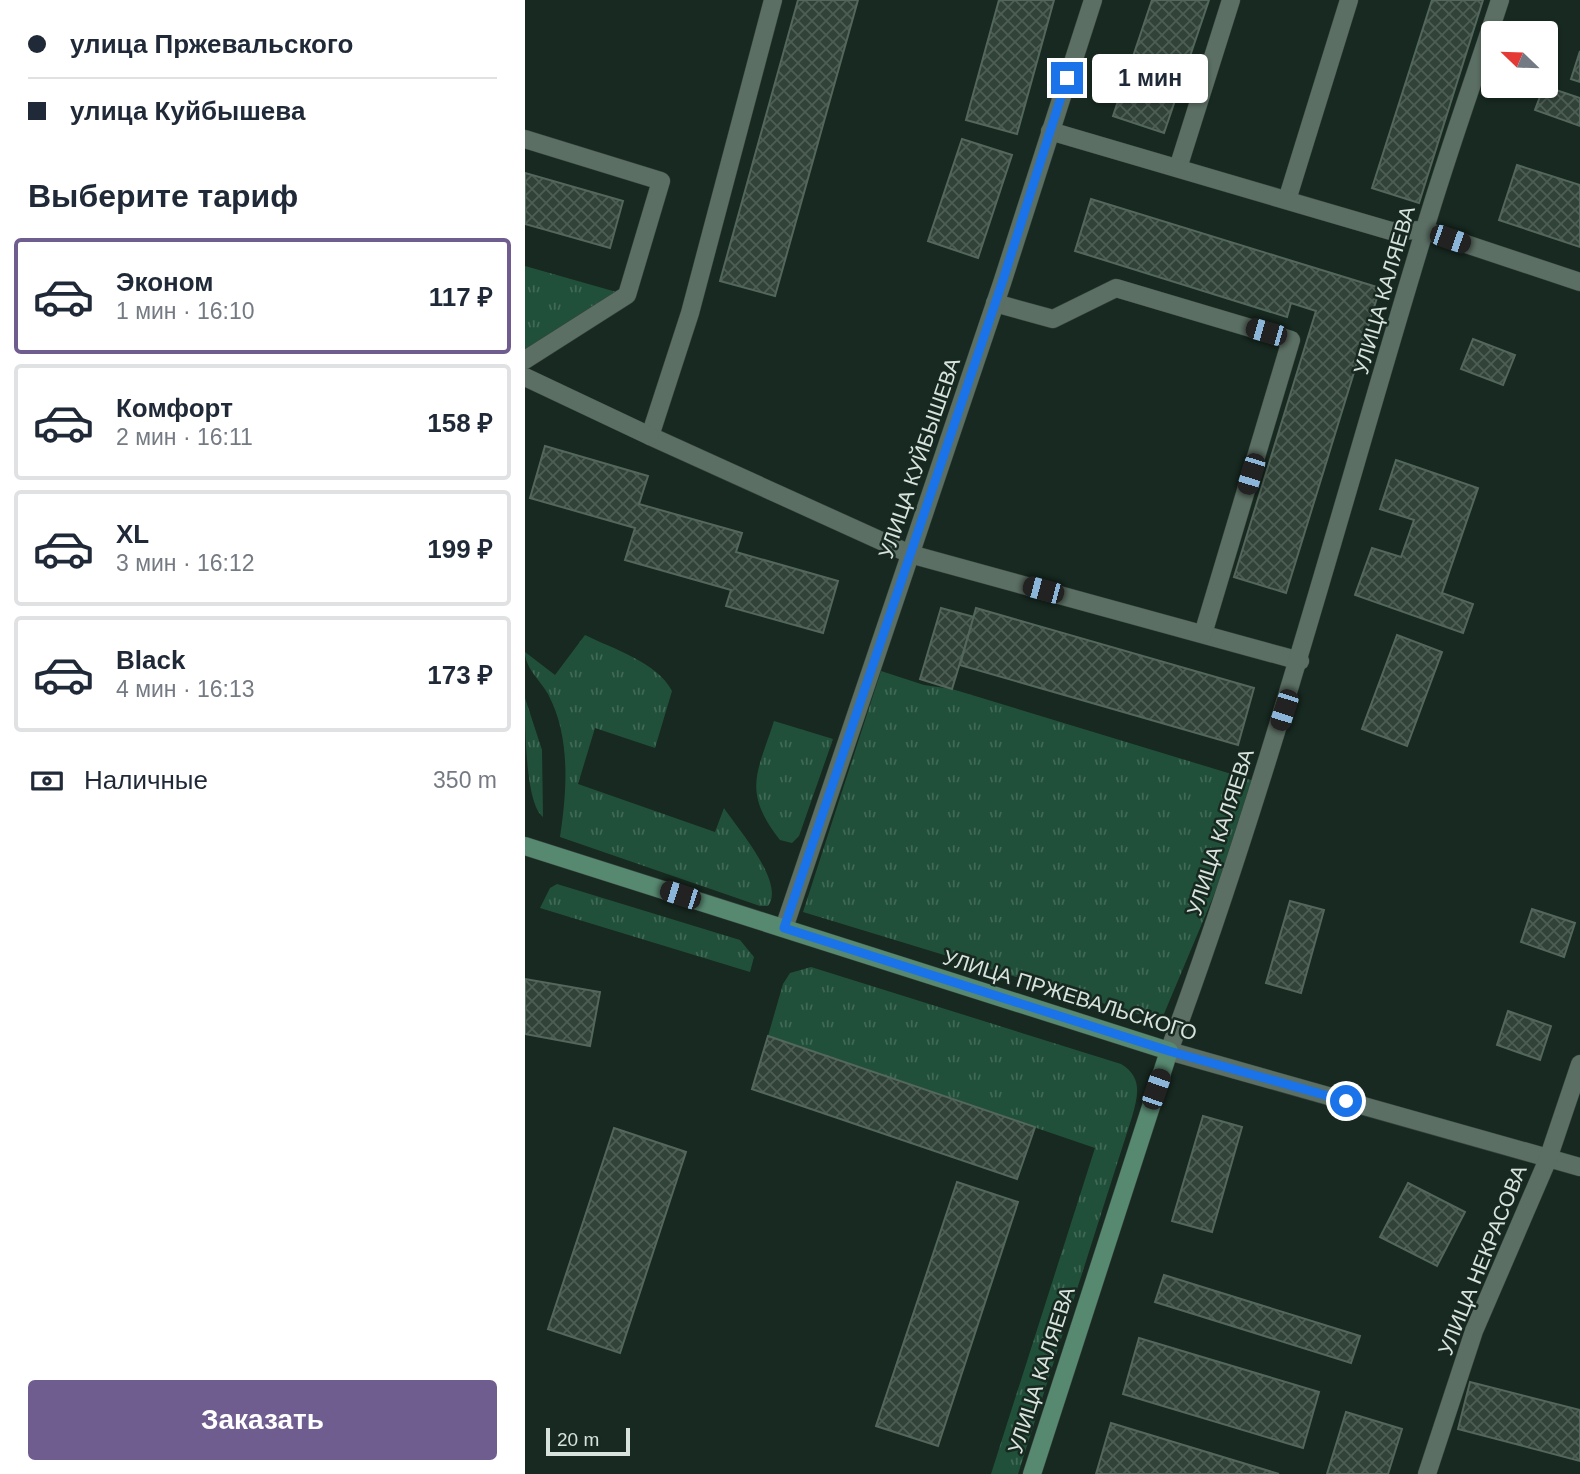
<!DOCTYPE html>
<html lang="ru">
<meta charset="utf-8">
<style>
body{margin:0;font-family:Arial,sans-serif;background:#f2f2f3;color:#1f2937;height:100vh;display:flex;flex-direction:column;font-size:26px;white-space:nowrap}
*{box-sizing:border-box;margin:0}
p{font-size:23px;color:#747a83}
.icon{flex:none;width:38px;height:38px;fill:none;stroke:currentColor;stroke-width:2;stroke-linecap:round;stroke-linejoin:round}
.map{position:relative;flex:1;overflow:hidden}
.details{display:flex;flex-direction:column;background:#fff;width:525px}
.details>*{flex:none}
.banner{display:grid;align-content:center;height:154px;padding:0 28px;background:#fff}
.needle{width:46px;rotate:293deg}
.buttons{position:absolute;left:956px;top:21px;display:grid;gap:14px}
.buttons a{display:grid;place-items:center;width:77px;height:77px;border-radius:7px;background:#fff;box-shadow:0 2px 5px #0004;font-size:35px}
.scale{position:absolute;left:21px;bottom:18px;width:84px;box-sizing:border-box;padding-left:7px;border:4px solid #d8e3dd;border-top:0;font-size:19px;line-height:24px;white-space:nowrap;color:#d8e3dd;-webkit-text-stroke:5px #172920;paint-order:stroke}
.end{position:absolute;width:32px;height:32px;margin:-16px;border:9px solid #1a73e8;background:#fff;box-shadow:0 0 0 4px #fff}
.from{border-radius:50%}
.bubble{position:absolute;height:49px;border-radius:7px;background:#fff;box-shadow:0 2px 5px #0004;font-size:23px;font-weight:800;line-height:49px;text-align:center}
.car{position:absolute;width:21px;height:42px;margin:-21px -10px;border-radius:9px;box-shadow:0 0 5px 2px #0007;background:linear-gradient(#222 24%,#8ab4d8 0 40%,#222 0 76%,#8ab4d8 0 86%,#222 0)}
.banner b{display:flex;align-items:center;gap:24px;height:66px;font-size:26px}
.banner b+b{border-top:2px solid #e0e1e3}
.banner i{width:18px;height:18px;background:#1f2937}
ul{padding:0;list-style:none}
li{display:flex;align-items:center;gap:21px;height:116px;margin:0 14px 10px;padding:0 14px;border:4px solid #e0e1e3;border-radius:7px}
li div{flex:1}
li b{display:block;font-size:26px}
li em{font-style:normal;font-weight:800}
li.active{border-color:#705d8f}
li>.icon{width:63px;height:63px;stroke-width:1.5}
h2{padding:0 28px;font-size:32px;line-height:84px}
.pay{display:flex;align-items:center;gap:18px;height:77px;padding:0 28px;font-size:26px}
.pay p{margin-inline-start:auto}
.action{display:flex;gap:14px;margin-top:auto;padding:14px 28px}
.action a{flex:1;height:80px;border-radius:7px;background:#705d8f;color:#fff;font-size:28px;font-weight:800;line-height:80px;text-align:center}
main{display:flex;flex:1;min-height:0}
.map>svg:first-child{display:block}
</style>
<main>
<section class="details">
<div class="banner">
<b><i class="from"></i>улица Пржевальского</b>
<b><i></i>улица Куйбышева</b>
</div>
<h2>Выберите тариф</h2>
<ul>
<li class="active"><svg class="icon" aria-label="car" viewBox="0 0 24 24"><path d="M5 17H2v-5l4-1 3-4h7l3 4 3 1v5h-3M9 17h6M6 11h13"/><circle cx="7" cy="17" r="2"/><circle cx="17" cy="17" r="2"/></svg><div><b>Эконом</b><p>1 мин · 16:10</p></div><em>117 ₽</em></li>
<li><svg class="icon" aria-label="car" viewBox="0 0 24 24"><path d="M5 17H2v-5l4-1 3-4h7l3 4 3 1v5h-3M9 17h6M6 11h13"/><circle cx="7" cy="17" r="2"/><circle cx="17" cy="17" r="2"/></svg><div><b>Комфорт</b><p>2 мин · 16:11</p></div><em>158 ₽</em></li>
<li><svg class="icon" aria-label="car" viewBox="0 0 24 24"><path d="M5 17H2v-5l4-1 3-4h7l3 4 3 1v5h-3M9 17h6M6 11h13"/><circle cx="7" cy="17" r="2"/><circle cx="17" cy="17" r="2"/></svg><div><b>XL</b><p>3 мин · 16:12</p></div><em>199 ₽</em></li>
<li><svg class="icon" aria-label="car" viewBox="0 0 24 24"><path d="M5 17H2v-5l4-1 3-4h7l3 4 3 1v5h-3M9 17h6M6 11h13"/><circle cx="7" cy="17" r="2"/><circle cx="17" cy="17" r="2"/></svg><div><b>Black</b><p>4 мин · 16:13</p></div><em>173 ₽</em></li>
</ul>
<div class="pay"><svg class="icon" aria-label="cash" viewBox="0 0 24 24"><path d="M3 7h18v10H3z"/><circle cx="12" cy="12" r="2"/></svg>Наличные<p>350 m</p></div>
<div class="action"><a>Заказать</a></div>
</section>
<div class="map">
<svg width="1055" height="1474" viewBox="0 0 1055 1474">
<defs>
<pattern id="grass-tufts" width="24" height="20" patternUnits="userSpaceOnUse" patternTransform="scale(1.75)"><rect width="24" height="20" fill="#21503a"/><path d="M3 7l-1-3M5 7V3M7 7l1-3M15 17l-1-3M17 17v-4M19 17l1-3" fill="none" stroke="#406956"/></pattern>
<pattern id="building-cross-hatch" width="8" height="8" patternUnits="userSpaceOnUse" patternTransform="scale(1.75)"><rect width="8" height="8" fill="#314339"/><path d="M0 0l8 8M0 8l8-8" fill="none" stroke="#4e5e55"/></pattern>
</defs>
<rect width="100%" height="100%" fill="#172920"/>
<g fill="url(#grass-tufts)">
<polygon points="0,266 102,295 0,360"/>
<path d="M60,635C88,649 132,662 147,691L130,748L70,728L53,784L190,832L199,808C212,828 261,883 243,906H235L35,837C42,791 46,737 23,694C15,680 0,668 0,652L30,675Z"/>
<polygon points="356,671 399,685 427,689 736,783 636,1021 278,912"/>
<path d="M0,698L17,750L18,817C0,804 0,724 0,698Z"/>
<path d="M249,721L308,739L274,836L267,843L255,840C217,791 232,774 249,721Z"/>
<polygon points="32,884 215,940 229,957 225,972 15,908 25,888"/>
<path d="M286,967L596,1064C618,1077 613,1096 607,1117L493,1474H466L570,1148L243,1036L258,984L265,973Z"/>
</g>
<g fill="url(#building-cross-hatch)" stroke="#54675c" stroke-width="2">
<polygon points="273,0 333,0 250,296 195,281"/>
<polygon points="474,0 529,0 492,134 441,120"/>
<polygon points="627,0 684,0 639,133 588,116"/>
<polygon points="907,0 958,0 894,203 847,188"/>
<polygon points="1055,51 1055,82 1046,79"/>
<polygon points="1019,86 1055,98 1055,126 1010,110"/>
<polygon points="437,139 487,155 453,258 403,241"/>
<polygon points="992,165 1055,185 1055,247 974,220"/>
<polygon points="0,173 98,201 85,248 0,224"/>
<polygon points="566,199 855,288 761,593 709,577 791,311 766,303 762,317 550,251"/>
<polygon points="948,339 990,355 978,385 936,369"/>
<polygon points="20,446 123,476 114,504 217,533 211,552 313,581 298,633 201,606 206,590 100,560 110,528 5,498"/>
<polygon points="871,460 953,488 917,593 948,604 938,633 830,595 847,548 876,557 889,520 855,509"/>
<polygon points="416,608 449,617 427,689 395,679"/>
<polygon points="451,608 729,688 713,745 435,665"/>
<polygon points="872,635 917,652 882,746 837,729"/>
<polygon points="765,901 799,910 776,993 741,983"/>
<polygon points="1007,909 1050,923 1039,957 996,942"/>
<polygon points="0,979 75,992 65,1046 0,1034"/>
<polygon points="983,1011 1026,1026 1015,1060 972,1045"/>
<polygon points="243,1036 510,1127 492,1179 227,1089"/>
<polygon points="678,1116 717,1127 687,1232 647,1221"/>
<polygon points="89,1128 161,1152 95,1353 23,1329"/>
<polygon points="432,1182 493,1202 413,1446 351,1426"/>
<polygon points="883,1183 940,1212 912,1266 855,1237"/>
<polygon points="639,1275 835,1336 826,1363 630,1302"/>
<polygon points="614,1338 794,1392 778,1448 598,1394"/>
<polygon points="945,1382 1055,1410 1055,1461 933,1429"/>
<polygon points="821,1412 877,1429 863,1474 802,1474"/>
<polygon points="586,1423 754,1474 571,1474"/>
</g>
<g fill="none" stroke-linecap="round" stroke-linejoin="round">
<defs>
<g id="lane">
<polyline points="248,0 165,313 125,436 385,554 775,661"/>
<polyline points="0,139 136,181 102,295 0,360"/>
<polyline points="653,168 706,0"/>
<polyline points="762,200 824,0"/>
<polyline points="470,303 528,319 591,288 766,340 678,634"/>
<polyline points="0,377 125,436"/>
</g>
<g id="street">
<path d="M975,0C950,77 922,154 899,232C816,505 744,782 644,1051L1055,1167"/>
<polyline points="525,131 866,231 899,230 1055,282"/>
<polyline points="259,928 477,283 568,0"/>
<polyline points="902,1474 949,1331 1023,1159 1055,1064"/>
</g>
<polyline id="secondary" points="0,846 644,1051 507,1474"/>
</defs>
<use href="#lane" stroke="#36433c" stroke-width="19"/>
<use href="#street" stroke="#36433c" stroke-width="19"/>
<use href="#secondary" stroke="#36433c" stroke-width="19"/>
<use href="#lane" stroke="#5b6f64" stroke-width="18"/>
<use href="#street" stroke="#5b6f64" stroke-width="18"/>
<use href="#secondary" stroke="#578870" stroke-width="18"/>
</g>
<g fill="none" stroke-linecap="round" stroke-linejoin="round">
<polyline stroke="#1a73e8" stroke-width="9" points="542,78 477,283 259,928 644,1051 821,1101"/>
</g>
<g text-anchor="middle" dominant-baseline="central" stroke-width="5" stroke-linejoin="round" paint-order="stroke">
<g font-size="21" fill="#d8e3dd" stroke="#172920">
<text transform="translate(859 290) rotate(-74)">УЛИЦА КАЛЯЕВА</text>
<text transform="translate(394 458) rotate(-71)">УЛИЦА КУЙБЫШЕВА</text>
<text transform="translate(695 832) rotate(-72)">УЛИЦА КАЛЯЕВА</text>
<text transform="translate(545 995) rotate(17)">УЛИЦА ПРЖЕВАЛЬСКОГО</text>
<text transform="translate(957 1260) rotate(-68)">УЛИЦА НЕКРАСОВА</text>
<text transform="translate(516 1370) rotate(-72)">УЛИЦА КАЛЯЕВА</text>
</g>
</g>
</svg>
<div class="buttons">
<a><svg class="needle" viewBox="-14 -14 28 28"><path d="M0-13l5 13h-10z" fill="#e53935"/><path d="M0 13l5-13h-10z" fill="#747a83"/></svg></a>
</div>
<div class="scale">20 m</div>
<i class="end from" style="left:821px;top:1101px"></i>
<i class="end" style="left:542px;top:78px"></i>
<div class="bubble" style="left:567px;top:54px;width:116px">1 мин</div>
<i class="car" style="left:925px;top:239px;rotate:109deg"></i>
<i class="car" style="left:741px;top:332px;rotate:286deg"></i>
<i class="car" style="left:726px;top:474px;rotate:197deg"></i>
<i class="car" style="left:518px;top:590px;rotate:285deg"></i>
<i class="car" style="left:759px;top:710px;rotate:198deg"></i>
<i class="car" style="left:155px;top:895px;rotate:288deg"></i>
<i class="car" style="left:631px;top:1089px;rotate:19deg"></i>
</div>
</main>
